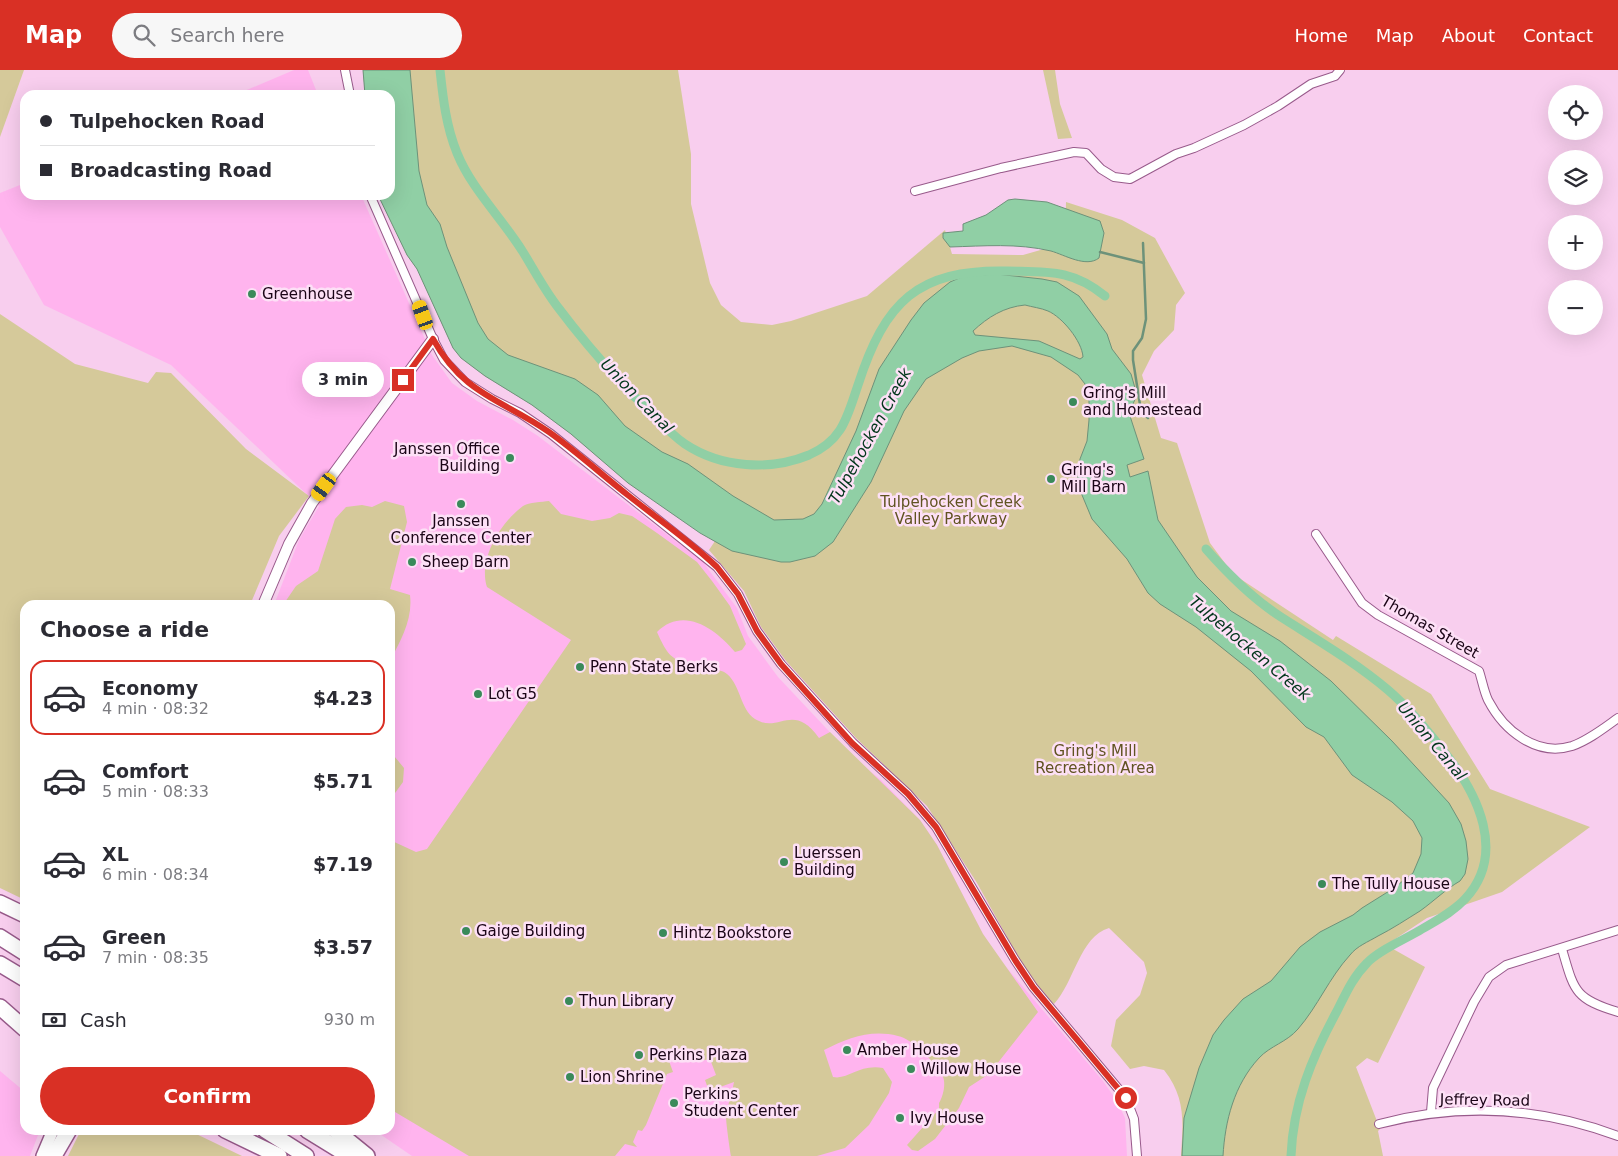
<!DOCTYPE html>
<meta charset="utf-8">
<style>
body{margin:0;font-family:"DejaVu Sans",sans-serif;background:#f7f7f7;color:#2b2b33;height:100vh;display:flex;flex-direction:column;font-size:19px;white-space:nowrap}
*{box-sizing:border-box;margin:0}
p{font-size:16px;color:#7c7c81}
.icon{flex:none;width:28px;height:28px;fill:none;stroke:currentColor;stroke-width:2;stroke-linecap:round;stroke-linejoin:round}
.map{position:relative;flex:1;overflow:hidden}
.details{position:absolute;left:20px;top:530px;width:375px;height:535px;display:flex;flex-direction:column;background:#fff;border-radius:15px;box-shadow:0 5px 20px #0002}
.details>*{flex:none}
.top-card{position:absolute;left:20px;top:20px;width:375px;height:110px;border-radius:15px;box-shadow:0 5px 20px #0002;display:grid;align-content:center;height:110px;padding:0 20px;background:#fff}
.controls{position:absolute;left:1548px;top:15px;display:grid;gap:10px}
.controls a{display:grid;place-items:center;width:55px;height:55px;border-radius:50%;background:#fff;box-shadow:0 5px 20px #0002;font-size:25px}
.end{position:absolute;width:22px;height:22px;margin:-11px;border:6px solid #d93025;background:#fff;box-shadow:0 0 0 2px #fff}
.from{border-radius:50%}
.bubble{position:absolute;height:35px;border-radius:18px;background:#fff;box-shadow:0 5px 20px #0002;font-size:16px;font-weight:800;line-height:35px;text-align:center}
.car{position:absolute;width:15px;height:30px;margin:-15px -8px;border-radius:6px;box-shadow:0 0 4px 1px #0007;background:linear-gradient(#f5c518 24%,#345 0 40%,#f5c518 0 76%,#345 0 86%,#f5c518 0)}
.top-card b{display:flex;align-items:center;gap:18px;height:48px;font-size:19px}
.top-card b+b{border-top:1px solid #e1e1e2}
.top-card i{width:12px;height:12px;background:#2b2b33}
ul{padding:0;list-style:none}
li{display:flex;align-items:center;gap:15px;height:75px;margin:0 10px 8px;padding:0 10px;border:2px solid transparent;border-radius:15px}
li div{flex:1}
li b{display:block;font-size:19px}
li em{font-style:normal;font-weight:800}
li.selected{border-color:#d93025}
li>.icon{width:45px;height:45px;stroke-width:1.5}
h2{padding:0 20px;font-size:22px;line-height:60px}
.pay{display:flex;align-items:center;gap:12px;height:55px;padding:0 20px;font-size:19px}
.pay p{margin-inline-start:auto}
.button{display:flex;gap:10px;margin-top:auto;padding:10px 20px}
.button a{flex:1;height:58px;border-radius:30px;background:#d93025;color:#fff;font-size:20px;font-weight:800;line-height:58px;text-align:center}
header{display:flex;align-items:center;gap:30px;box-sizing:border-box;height:70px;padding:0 25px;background:#d93025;color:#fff}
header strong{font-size:24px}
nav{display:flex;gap:28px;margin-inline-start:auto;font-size:18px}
.search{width:350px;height:45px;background:#f7f7f7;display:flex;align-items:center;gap:12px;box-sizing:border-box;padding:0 18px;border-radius:28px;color:#7c7c81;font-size:19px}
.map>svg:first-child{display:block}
</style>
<header>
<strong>Map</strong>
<div class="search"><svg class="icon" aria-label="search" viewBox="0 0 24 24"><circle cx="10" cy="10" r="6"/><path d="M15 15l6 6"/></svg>Search here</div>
<nav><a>Home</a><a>Map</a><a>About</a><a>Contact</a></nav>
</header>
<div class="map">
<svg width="1618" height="1086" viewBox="0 0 1618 1086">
<rect width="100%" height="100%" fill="#f8ceee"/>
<g fill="#ffb4ee">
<polygon points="294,0 308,0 318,25 235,25"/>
<polygon points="25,113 25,125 361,125 432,285 452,313 477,331 513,350 538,366 703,492 737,538 748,566 778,607 858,692 880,709 920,750 937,775 983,864 1001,891 1103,1011 1117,1031 1125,1048 1127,1086 412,1086 374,1060 390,1060 390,535 274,535 299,470 319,436 171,295 44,235 0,157 0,123"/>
<polygon points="0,1001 25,1022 25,1060 40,1060 30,1086 0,1086"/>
</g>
<g fill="#d5c99a">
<polygon points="0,0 24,0 0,67"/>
<path d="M363,0H678L691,84V134L710,213L721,235L741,252L772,255L791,251L867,226L945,160L952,184L1023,185L1065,173L1066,132L1122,150L1155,168L1185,223L1176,235L1174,260L1154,281L1142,305L1161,368L1177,373L1210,473L1233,504L1333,570L1336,566L1431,624L1490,719L1590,757L1502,822L1427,848L1386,875L1425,897L1378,993L1367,988L1356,997L1380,1059L1378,1061L1383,1086H1181C1183,1052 1186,1028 1164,1000L1144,996L1130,999L1111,976L1116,950L1140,925L1147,903L1144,892L1109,858C1080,866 1074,913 1054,934L1042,923L1022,894L977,813L927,736L856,668L786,591L761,557L744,521L709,480L715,471L628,413L571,364L532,335L485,306L461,288L453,278L417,199L407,185L378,125H390V25H365Z"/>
<polygon points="1043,0 1055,0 1060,34 1072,68 1058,69"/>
<polygon points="0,244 75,294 148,313 156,302 171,303 246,379 309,426 279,466 250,535 25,535 25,830 0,818"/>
<path d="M385,431L404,436L407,452L390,519L410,525C413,549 401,570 390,591V535H283L296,516L318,501L335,449L346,437L362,435L372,437Z"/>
<path d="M549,431L561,444L592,451L610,448L619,443L632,446L657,463L697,492L712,511L730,536L746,574L742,580L735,582C715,558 683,536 657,562C674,601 679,586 713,598C717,600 724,601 727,604C741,616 740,639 755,649C779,664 793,631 819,668L830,662L920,750L937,775L983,864L1038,942L989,1004L969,1017L959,1038L935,1069L918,1081L912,1080L907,1075L939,1039V1033C943,1027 946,1014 943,1007C936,993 913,969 898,966C871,959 848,968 824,980L833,1007C849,1010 858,994 883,998L892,1012L889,1023L869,1055L845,1078L817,1086H731C730,1082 725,1046 726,1043C729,1032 732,1023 734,1012L709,1021L705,1010L716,1005L710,989L700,991L695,981L669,991L673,1002L667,1004L646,1055L642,1061L638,1060L633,1072L637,1077L625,1074L615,1086H469L390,1039V770L416,782L427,779L571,570L487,517C478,490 500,453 523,436C529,432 542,432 549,431Z"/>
<polygon points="390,655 393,663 390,681 404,698 403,712 390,730"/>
<polygon points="81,1060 188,1060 242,1086 68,1086"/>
</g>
<g fill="#90cfa5" stroke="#6d927a" fill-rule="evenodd">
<path d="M363,0H410L419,101L427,135L440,154L447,177L478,253L488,269L508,285L575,309L598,325L625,356L662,382L688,394L733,426L774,450L803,449L814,444L822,434L856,361L879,299L911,250L924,233L950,212L964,206L996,204L1042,209L1057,212L1079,226L1107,264L1112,279L1131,304L1137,325L1129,343L1144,389L1127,395L1130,407L1148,401L1158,450L1197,507L1231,541L1280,571L1331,611L1392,671L1449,733L1461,754L1466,771L1468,789L1465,804L1460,811C1446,819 1434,831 1420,841C1407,849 1392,859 1378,866C1368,872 1357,876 1350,885C1329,908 1318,936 1298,959C1287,972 1270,976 1259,988C1234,1015 1225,1051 1223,1086H1182L1184,1048L1199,998L1213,965L1224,950L1243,929L1271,911L1300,877L1320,862L1353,845L1362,838L1394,818L1413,803L1421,784L1422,768L1413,751L1392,732L1352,705L1324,667L1306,657L1251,601L1196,557L1160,534L1148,523L1127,489L1092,449L1077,413L1080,389L1087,371L1089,350V328L1085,314L1078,305L1051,287L1012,276L979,281L962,288L926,309L904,341L871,412L833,472L815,486L790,492H781L732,481L700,463L628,413L571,364L532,335L485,306L461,288L453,278L417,199L407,185L378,125H390V25H365ZM1025,235C1032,237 1041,238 1048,241C1062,247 1082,271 1083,287L1080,289L1039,271L975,265L973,261C988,247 1004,237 1025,235Z"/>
<path d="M1015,129L1047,132L1100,151L1104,163L1099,188C1086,198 1065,185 1051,181C1017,173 984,176 950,177L943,168V163L963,161V154L986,145L1008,130Z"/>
</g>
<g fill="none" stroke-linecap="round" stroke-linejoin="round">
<g stroke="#6d927a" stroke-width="2.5">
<polyline points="1143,173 1146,249 1142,268 1133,281 1133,290 1141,341 1148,348"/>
<polyline points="1100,182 1144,193"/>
</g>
<g stroke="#90cfa5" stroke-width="9">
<path d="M440,0C443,28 446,56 457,83C472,120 502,148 523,182C534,200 544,219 557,236C578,264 601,291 624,316C630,324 639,330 646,337C659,350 669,363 685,374C721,398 770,401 809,385C843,370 847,347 858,315C885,232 917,199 1007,201C1048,202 1072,199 1105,226"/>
<path d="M1206,479C1228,504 1253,529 1281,547C1317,570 1355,592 1388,620C1409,638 1428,661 1445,683C1478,724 1507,784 1465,829C1453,842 1437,850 1422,859C1406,869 1379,880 1367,893C1353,907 1346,923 1337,941C1312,987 1293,1033 1291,1086"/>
</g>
<defs>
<g id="minor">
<polyline points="345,0 350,25"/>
<polyline points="915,121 1001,98 1074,82 1086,83 1101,99 1114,107 1130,109 1176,84 1194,78 1244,55 1278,36 1311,14 1335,6 1340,0"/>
<polyline points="370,125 433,269 444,290 465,312 492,329 520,343 551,364 717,497 738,524 757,561 781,594 853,673 908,724 936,757 1015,890 1033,917 1126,1028 1134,1049 1137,1086"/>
<path d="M1316,464L1362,533L1378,545L1479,601C1482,610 1484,622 1488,630C1504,661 1537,687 1572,676C1589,670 1604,658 1618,648"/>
<path d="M1562,879C1574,920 1574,929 1618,942"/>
<polyline points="1431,1042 1433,1018 1474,932 1489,907 1506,895 1618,860"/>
<path d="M1379,1054C1459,1033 1540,1037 1618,1066"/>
</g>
<polyline id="tertiary" points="263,535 289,474 312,433 433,269"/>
<polyline id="secondary" points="42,1086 53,1060"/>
<g id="motorway">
<polyline points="0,833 25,845"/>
<polyline points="0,867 25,883"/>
<polyline points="0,894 25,909"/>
<polyline points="0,937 25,959"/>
<polyline points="225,1060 279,1086"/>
<polyline points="265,1060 306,1086"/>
<polyline points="307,1060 349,1086"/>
<polyline points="335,1060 367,1086"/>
<polyline points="55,1084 69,1060"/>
</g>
</defs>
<use href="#minor" stroke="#985a8b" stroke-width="10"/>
<use href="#tertiary" stroke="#985a8b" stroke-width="12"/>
<use href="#secondary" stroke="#985a8b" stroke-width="14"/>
<use href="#motorway" stroke="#985a8b" stroke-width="18"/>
<use href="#minor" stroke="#fff" stroke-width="8"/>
<use href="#tertiary" stroke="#fff" stroke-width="10"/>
<use href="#secondary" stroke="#fff" stroke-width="11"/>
<use href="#motorway" stroke="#fff" stroke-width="15"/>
</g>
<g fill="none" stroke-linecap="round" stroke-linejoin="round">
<path stroke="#d93025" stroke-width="6" d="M403,310L433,269C464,325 501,329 549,362C576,381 602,405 629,426C658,449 690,471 717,497L738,524L757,561L781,594L852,673L908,724L936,757L1015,890L1033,917L1126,1028"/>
</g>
<g fill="#3a8a5a" stroke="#fde0f6" stroke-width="2">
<circle cx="252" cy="224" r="5"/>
<circle cx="1073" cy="332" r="5"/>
<circle cx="510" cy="388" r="5"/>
<circle cx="1051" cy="409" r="5"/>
<circle cx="461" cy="434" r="5"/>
<circle cx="412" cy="492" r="5"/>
<circle cx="580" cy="597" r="5"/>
<circle cx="478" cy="624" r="5"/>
<circle cx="784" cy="792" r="5"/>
<circle cx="1322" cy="814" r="5"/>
<circle cx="466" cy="861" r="5"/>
<circle cx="663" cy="863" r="5"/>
<circle cx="569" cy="931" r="5"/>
<circle cx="847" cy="980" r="5"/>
<circle cx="639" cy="985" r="5"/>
<circle cx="911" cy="999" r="5"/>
<circle cx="570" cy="1007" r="5"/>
<circle cx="674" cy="1033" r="5"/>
<circle cx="900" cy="1048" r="5"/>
</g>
<g text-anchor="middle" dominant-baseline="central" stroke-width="5" stroke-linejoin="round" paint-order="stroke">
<g font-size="15" fill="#1a0416" stroke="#fde0f6" text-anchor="start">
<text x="262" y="224">Greenhouse</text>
<text x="1083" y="323">Gring's Mill<tspan x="1083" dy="17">and Homestead</tspan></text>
<text x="500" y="379" text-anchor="end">Janssen Office<tspan x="500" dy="17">Building</tspan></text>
<text x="1061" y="400">Gring's<tspan x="1061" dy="17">Mill Barn</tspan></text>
<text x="461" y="451" text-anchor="middle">Janssen<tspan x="461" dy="17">Conference Center</tspan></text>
<text x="422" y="492">Sheep Barn</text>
<text x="590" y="597">Penn State Berks</text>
<text x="488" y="624">Lot G5</text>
<text x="794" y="783">Luerssen<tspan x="794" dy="17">Building</tspan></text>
<text x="1332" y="814">The Tully House</text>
<text x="476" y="861">Gaige Building</text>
<text x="673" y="863">Hintz Bookstore</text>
<text x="579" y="931">Thun Library</text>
<text x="857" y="980">Amber House</text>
<text x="649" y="985">Perkins Plaza</text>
<text x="921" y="999">Willow House</text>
<text x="580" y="1007">Lion Shrine</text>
<text x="684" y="1024">Perkins<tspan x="684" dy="17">Student Center</tspan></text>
<text x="910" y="1048">Ivy House</text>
</g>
<g font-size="15" fill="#605321" stroke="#fde0f6">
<text x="951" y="432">Tulpehocken Creek<tspan x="951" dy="17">Valley Parkway</tspan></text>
<text x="1095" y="681">Gring's Mill<tspan x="1095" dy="17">Recreation Area</tspan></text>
</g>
<g font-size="15" fill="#1a0416" stroke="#fde0f6">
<text transform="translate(1430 557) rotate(30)">Thomas Street</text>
<text transform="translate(1485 1030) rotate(1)">Jeffrey Road</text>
</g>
<g font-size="16" font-style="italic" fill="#02361b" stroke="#fde0f6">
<text transform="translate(637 326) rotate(46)">Union Canal</text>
<text transform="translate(870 366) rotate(-61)">Tulpehocken Creek</text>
<text transform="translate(1250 578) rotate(40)">Tulpehocken Creek</text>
<text transform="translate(1432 671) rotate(50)">Union Canal</text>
</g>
</g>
</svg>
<div class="controls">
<a><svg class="icon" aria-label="locate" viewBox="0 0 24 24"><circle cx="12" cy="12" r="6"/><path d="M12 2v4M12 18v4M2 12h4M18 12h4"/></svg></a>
<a><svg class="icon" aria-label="layers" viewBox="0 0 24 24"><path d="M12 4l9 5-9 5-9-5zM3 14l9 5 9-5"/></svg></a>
<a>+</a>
<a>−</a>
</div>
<i class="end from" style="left:1126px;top:1028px"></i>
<i class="end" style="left:403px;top:310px"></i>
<div class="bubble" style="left:302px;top:292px;width:82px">3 min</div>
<i class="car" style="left:423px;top:245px;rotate:340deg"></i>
<i class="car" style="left:324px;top:417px;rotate:216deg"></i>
<div class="top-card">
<b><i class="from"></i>Tulpehocken Road</b>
<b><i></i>Broadcasting Road</b>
</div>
<section class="details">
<h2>Choose a ride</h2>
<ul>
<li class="selected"><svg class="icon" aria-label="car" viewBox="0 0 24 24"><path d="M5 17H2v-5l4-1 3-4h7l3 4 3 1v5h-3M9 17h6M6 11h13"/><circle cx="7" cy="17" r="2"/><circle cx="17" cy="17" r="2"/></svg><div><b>Economy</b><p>4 min · 08:32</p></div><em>$4.23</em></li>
<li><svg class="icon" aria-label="car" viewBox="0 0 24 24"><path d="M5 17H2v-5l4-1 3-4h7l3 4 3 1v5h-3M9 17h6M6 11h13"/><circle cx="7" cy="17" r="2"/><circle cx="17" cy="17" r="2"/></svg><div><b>Comfort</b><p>5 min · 08:33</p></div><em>$5.71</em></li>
<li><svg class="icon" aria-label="car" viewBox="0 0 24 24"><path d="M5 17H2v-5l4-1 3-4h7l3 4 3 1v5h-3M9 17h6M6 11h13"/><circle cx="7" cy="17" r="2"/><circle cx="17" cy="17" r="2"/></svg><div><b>XL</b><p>6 min · 08:34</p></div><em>$7.19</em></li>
<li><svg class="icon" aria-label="car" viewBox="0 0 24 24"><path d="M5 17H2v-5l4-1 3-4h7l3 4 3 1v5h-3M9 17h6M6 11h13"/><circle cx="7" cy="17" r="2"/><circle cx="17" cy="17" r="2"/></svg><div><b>Green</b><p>7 min · 08:35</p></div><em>$3.57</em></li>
</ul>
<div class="pay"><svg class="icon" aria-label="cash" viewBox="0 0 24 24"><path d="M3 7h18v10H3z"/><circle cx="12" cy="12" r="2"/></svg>Cash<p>930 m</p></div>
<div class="button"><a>Confirm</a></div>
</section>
</div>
